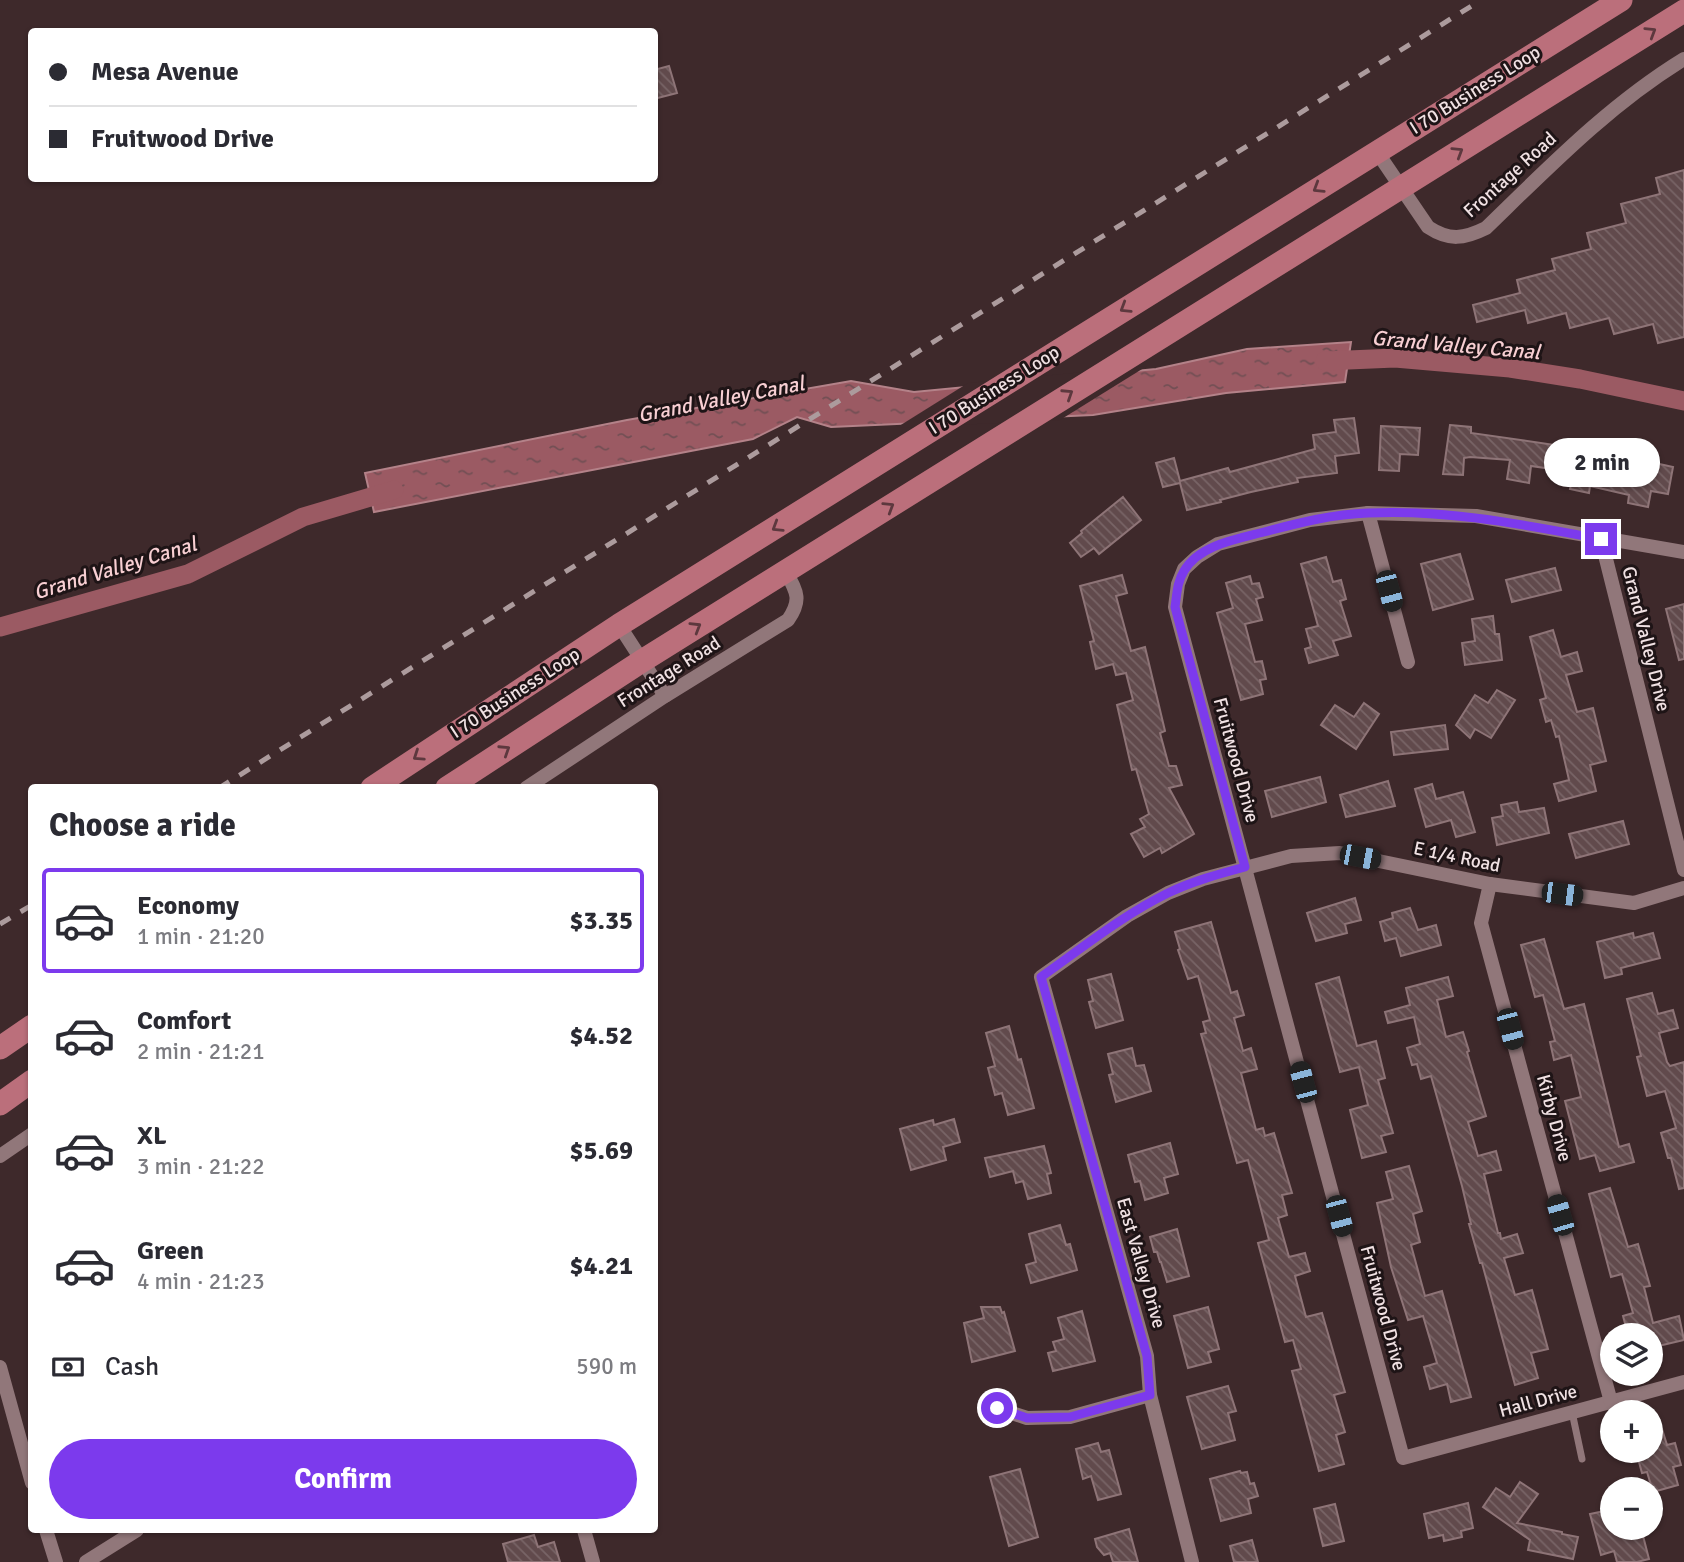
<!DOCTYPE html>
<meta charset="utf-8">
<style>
body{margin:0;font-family:Signika,sans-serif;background:#f7f7f7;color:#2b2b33;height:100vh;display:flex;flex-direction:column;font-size:26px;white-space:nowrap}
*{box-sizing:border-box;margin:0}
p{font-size:23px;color:#7c7c81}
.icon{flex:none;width:38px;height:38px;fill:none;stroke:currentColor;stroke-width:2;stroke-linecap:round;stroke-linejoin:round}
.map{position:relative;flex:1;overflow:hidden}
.panel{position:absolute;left:28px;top:784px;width:630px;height:749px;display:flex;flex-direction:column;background:#fff;border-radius:7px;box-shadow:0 2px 5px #0004}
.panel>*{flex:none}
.hud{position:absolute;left:28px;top:28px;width:630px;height:154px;border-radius:7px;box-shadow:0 2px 5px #0004;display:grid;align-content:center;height:154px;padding:0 21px;background:#fff}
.fabs{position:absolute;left:1600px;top:1323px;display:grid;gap:14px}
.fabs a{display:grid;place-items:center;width:63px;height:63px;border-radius:50%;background:#fff;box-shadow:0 2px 5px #0004;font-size:35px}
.end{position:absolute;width:32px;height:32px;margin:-16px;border:9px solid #7c3aed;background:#fff;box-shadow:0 0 0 4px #fff}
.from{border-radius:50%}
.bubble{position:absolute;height:49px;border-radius:24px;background:#fff;box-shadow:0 2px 5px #0004;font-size:23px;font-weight:700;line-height:49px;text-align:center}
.car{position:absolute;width:21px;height:42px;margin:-21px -10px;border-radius:9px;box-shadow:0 0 5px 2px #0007;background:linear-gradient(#222 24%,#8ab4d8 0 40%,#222 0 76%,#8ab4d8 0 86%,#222 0)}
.hud b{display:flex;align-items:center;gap:24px;height:66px;font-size:26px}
.hud b+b{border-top:2px solid #e1e1e2}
.hud i{width:18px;height:18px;background:#2b2b33}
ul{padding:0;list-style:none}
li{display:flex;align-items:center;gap:21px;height:105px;margin:0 14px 10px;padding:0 7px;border:4px solid transparent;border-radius:7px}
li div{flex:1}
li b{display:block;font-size:26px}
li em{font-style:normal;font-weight:700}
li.on{border-color:#7c3aed}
li>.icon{width:63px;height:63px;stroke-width:1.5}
h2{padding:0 21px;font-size:32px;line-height:84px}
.pay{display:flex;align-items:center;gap:18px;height:77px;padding:0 21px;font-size:26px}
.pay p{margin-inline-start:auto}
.button{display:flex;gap:14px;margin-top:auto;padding:14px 21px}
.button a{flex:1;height:80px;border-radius:42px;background:#7c3aed;color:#fff;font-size:28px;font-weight:700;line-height:80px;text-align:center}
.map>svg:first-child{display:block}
</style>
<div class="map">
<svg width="1684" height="1562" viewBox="0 0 1684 1562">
<defs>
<pattern id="water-ripples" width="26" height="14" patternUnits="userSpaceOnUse" patternTransform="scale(1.75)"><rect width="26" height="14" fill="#9b5a63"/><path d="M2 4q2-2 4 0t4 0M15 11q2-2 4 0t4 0" fill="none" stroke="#724f54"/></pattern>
<pattern id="building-back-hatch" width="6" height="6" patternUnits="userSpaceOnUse" patternTransform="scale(1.75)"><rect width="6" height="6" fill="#614a4c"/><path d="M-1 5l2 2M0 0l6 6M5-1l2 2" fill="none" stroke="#786466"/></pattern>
</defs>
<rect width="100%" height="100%" fill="#3e292b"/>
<polygon fill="url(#water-ripples)" stroke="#b48289" stroke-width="2" points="1351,342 1345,382 1226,393 1093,415 831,427 797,417 753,439 374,512 365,473 627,420 851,381 914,392 1156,369 1247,349"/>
<polygon fill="#3e292b" points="1147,366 1060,420 896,428 968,383"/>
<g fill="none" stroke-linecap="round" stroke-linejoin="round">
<g stroke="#9b5a63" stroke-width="19">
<polyline points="1325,361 1395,358 1510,368 1580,379 1684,401"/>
<polyline points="0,627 188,574 303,517 394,490"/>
</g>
</g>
<g fill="url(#building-back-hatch)" stroke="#8e7477" stroke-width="2">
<polygon points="669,66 677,93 654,99 654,70"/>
<polygon points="1684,170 1684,337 1658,343 1653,324 1614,334 1609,318 1570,328 1566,313 1528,323 1525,310 1477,322 1473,305 1520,293 1517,280 1555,270 1552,259 1591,249 1587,233 1626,223 1621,204 1660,194 1656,178"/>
<polygon points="1354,418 1359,453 1335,456 1337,473 1297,478 1298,482 1251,492 1220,500 1221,502 1187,510 1180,483 1163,487 1156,463 1174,458 1180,481 1228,468 1230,472 1315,449 1313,435 1336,432 1334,420"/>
<polygon points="1450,425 1471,427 1471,433 1555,445 1552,469 1531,466 1529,483 1507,479 1510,460 1470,457 1464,458 1463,475 1443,474"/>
<polygon points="1381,426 1420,428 1418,455 1400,454 1399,471 1379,470"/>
<polygon points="1585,445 1603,449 1601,458 1636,465 1637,459 1673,467 1668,494 1651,491 1648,507 1628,503 1629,495 1590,486 1589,493 1570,489 1574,471 1579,472"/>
<polygon points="1123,497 1141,520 1099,554 1094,548 1081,557 1070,543 1082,533 1081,531"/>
<polygon points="1460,554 1473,599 1433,610 1421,564"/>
<polygon points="1326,557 1333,582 1341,580 1346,599 1340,601 1351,636 1333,641 1338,655 1309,663 1305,649 1311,647 1306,629 1318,626 1301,564"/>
<polygon points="1555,568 1561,590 1512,602 1506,580"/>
<polygon points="1122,575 1127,593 1116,596 1131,651 1145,647 1165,731 1160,733 1169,766 1176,766 1182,785 1169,788 1194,834 1162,853 1160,848 1144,857 1131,834 1145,827 1140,819 1149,814 1136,769 1132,770 1117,705 1133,700 1126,673 1116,675 1113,664 1096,669 1090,642 1094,641 1080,586"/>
<polygon points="1250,576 1252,584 1259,583 1263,597 1256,599 1262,620 1245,624 1255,662 1262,661 1266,679 1260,680 1263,694 1241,700 1217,613 1233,608 1226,583"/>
<polygon points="1684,604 1684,659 1679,660 1666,609"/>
<polygon points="1493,616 1495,634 1499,634 1502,660 1465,665 1462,643 1475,641 1472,619"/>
<polygon points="1553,630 1561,657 1577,652 1582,671 1566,675 1577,712 1593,708 1606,761 1590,765 1596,791 1559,801 1554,784 1569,780 1559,736 1556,737 1551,720 1546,722 1540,700 1546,698 1530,637"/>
<polygon points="1497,690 1515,700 1491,738 1475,729 1470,738 1456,725 1475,695 1488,703"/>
<polygon points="1364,703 1379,714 1356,749 1321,725 1335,705 1354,717"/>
<polygon points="1445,725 1448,749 1394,755 1391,732"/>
<polygon points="1320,777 1326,802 1272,817 1265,791"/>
<polygon points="1388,781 1395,806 1346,817 1340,795"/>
<polygon points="1432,784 1436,799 1463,792 1475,832 1456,837 1451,820 1426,827 1415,789"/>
<polygon points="1517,802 1519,812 1544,808 1549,833 1497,845 1492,818 1503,816 1501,805"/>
<polygon points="1623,821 1629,844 1576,858 1569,834"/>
<polygon points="1355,898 1361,920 1345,924 1347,933 1316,941 1307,913"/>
<polygon points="1410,908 1418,930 1436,925 1441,945 1401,956 1396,938 1385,941 1380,922 1393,918 1392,913"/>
<polygon points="1211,922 1231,993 1237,991 1244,1015 1234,1018 1243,1051 1251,1048 1257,1069 1241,1073 1256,1130 1263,1128 1265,1136 1274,1133 1292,1193 1282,1195 1287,1215 1278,1218 1289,1257 1305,1253 1310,1271 1295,1276 1306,1317 1322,1313 1345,1392 1334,1395 1345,1432 1336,1435 1344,1464 1319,1471 1292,1371 1301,1369 1293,1340 1285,1342 1258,1243 1269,1240 1248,1160 1237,1163 1201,1034 1206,1033 1203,1022 1210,1020 1198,976 1188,979 1178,950 1180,949 1175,932"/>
<polygon points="1633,933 1634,938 1653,933 1660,958 1621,968 1622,974 1605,978 1597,942"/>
<polygon points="1544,939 1564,1009 1584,1004 1619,1147 1629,1144 1634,1162 1600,1171 1595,1155 1580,1159 1565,1101 1581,1097 1571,1055 1554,1060 1550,1042 1555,1041 1543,995 1535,997 1521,945"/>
<polygon points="1111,974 1123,1020 1096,1028 1089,1002 1093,1001 1088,980"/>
<polygon points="1339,977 1357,1046 1376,1041 1385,1078 1378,1080 1393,1133 1381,1136 1386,1152 1362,1158 1350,1110 1368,1105 1359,1067 1340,1072 1316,984"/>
<polygon points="1448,977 1453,996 1437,1000 1446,1037 1463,1032 1469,1051 1467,1052 1486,1116 1468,1122 1478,1156 1496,1151 1501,1170 1484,1174 1498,1233 1500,1233 1501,1239 1517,1234 1523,1253 1504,1258 1515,1295 1532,1290 1548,1349 1531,1353 1538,1378 1515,1385 1482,1263 1480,1263 1469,1224 1471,1224 1462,1186 1431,1076 1421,1079 1417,1064 1412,1065 1407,1048 1420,1044 1414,1017 1388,1023 1385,1012 1410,1005 1406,988"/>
<polygon points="1652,993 1658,1014 1673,1010 1678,1028 1659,1033 1667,1062 1670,1066 1684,1062 1684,1188 1679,1189 1671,1158 1668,1158 1661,1133 1676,1128 1665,1091 1647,1096 1637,1057 1641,1056 1627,999"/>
<polygon points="1009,1026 1018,1060 1021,1059 1034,1108 1008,1115 1002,1093 995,1095 988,1068 995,1066 986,1033"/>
<polygon points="1132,1048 1136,1066 1144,1065 1151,1091 1116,1102 1109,1075 1113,1074 1108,1054"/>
<polygon points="954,1119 960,1142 943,1147 946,1160 911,1170 900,1129 933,1120 934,1125"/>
<polygon points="1170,1143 1178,1174 1164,1178 1168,1193 1145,1200 1140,1181 1135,1182 1128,1155"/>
<polygon points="1044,1146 1051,1173 1047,1174 1051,1193 1028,1199 1023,1181 1016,1183 1013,1171 990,1177 985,1158"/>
<polygon points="1409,1166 1422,1211 1413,1214 1420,1242 1411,1245 1425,1296 1442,1291 1471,1397 1451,1402 1447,1384 1430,1389 1424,1367 1437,1363 1423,1316 1408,1320 1391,1267 1377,1203 1393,1199 1386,1172"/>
<polygon points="1610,1188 1628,1247 1638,1244 1650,1286 1644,1287 1653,1323 1679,1316 1684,1340 1650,1348 1650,1335 1628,1335 1623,1316 1633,1313 1622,1274 1611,1277 1589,1194"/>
<polygon points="1060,1225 1066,1245 1070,1244 1077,1270 1031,1283 1026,1265 1036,1262 1029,1234"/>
<polygon points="1177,1229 1189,1276 1167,1282 1161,1262 1160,1262 1157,1252 1154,1252 1150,1237"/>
<polygon points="981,1307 1000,1307 1002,1313 1004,1312 1015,1351 972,1362 964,1323 984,1318"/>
<polygon points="1208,1307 1219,1349 1208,1352 1211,1362 1188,1368 1174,1316"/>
<polygon points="1082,1311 1095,1361 1053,1371 1048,1353 1056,1351 1053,1342 1064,1339 1058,1318"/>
<polygon points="1228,1386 1236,1411 1228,1413 1235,1440 1202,1449 1187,1397"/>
<polygon points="1662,1429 1667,1445 1675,1443 1681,1465 1673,1467 1678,1485 1653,1492 1647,1472 1642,1473 1636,1451 1650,1451 1650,1432"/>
<polygon points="1098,1443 1101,1452 1109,1450 1121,1494 1098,1500 1091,1476 1083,1479 1076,1449"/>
<polygon points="1020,1469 1038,1537 1009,1546 990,1477"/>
<polygon points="1240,1471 1241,1473 1247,1472 1250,1484 1254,1483 1258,1496 1248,1499 1251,1513 1221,1521 1210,1479"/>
<polygon points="1520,1482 1538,1494 1517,1523 1562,1532 1562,1534 1578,1537 1573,1559 1528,1550 1530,1540 1483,1507 1496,1488 1510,1497"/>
<polygon points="1468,1503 1473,1528 1461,1531 1462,1537 1444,1541 1443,1535 1429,1538 1424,1514"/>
<polygon points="1335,1504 1344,1541 1323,1546 1314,1509"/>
<polygon points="1609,1510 1612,1528 1641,1528 1649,1559 1637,1562 1617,1562 1614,1551 1601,1555 1590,1514"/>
<polygon points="1129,1529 1138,1562 1113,1562 1110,1553 1104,1555 1097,1547 1095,1539"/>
<polygon points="534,1535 538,1547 554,1542 560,1562 508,1562 503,1544"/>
<polygon points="1252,1540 1258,1562 1234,1562 1230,1546"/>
</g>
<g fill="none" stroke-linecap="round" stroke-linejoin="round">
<polyline stroke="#91777a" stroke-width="7" points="1572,1412 1582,1459"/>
<g stroke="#91777a" stroke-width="14">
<path d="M1377,152L1428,227C1449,241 1464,239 1486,228C1549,167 1609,105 1684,59"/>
<polyline points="1368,513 1408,662"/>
<polyline points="1601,539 1684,870"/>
<polyline points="1684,552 1476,516 1368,513 1310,520 1218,544 1197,557 1184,569 1178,584 1175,607 1403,1458 1684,1382"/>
<polyline points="619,625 665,696"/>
<path d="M526,788L665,696L788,620C802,600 797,592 786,572"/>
<polyline points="1490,884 1481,923 1611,1402"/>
<polyline points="0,1156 32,1134"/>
<polyline points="0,1367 32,1483"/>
<polyline points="997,1408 1027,1418 1070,1417 1150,1395"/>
<polyline points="46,1530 56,1562"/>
<polyline points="584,1530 593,1562"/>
<polyline points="86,1562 137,1530"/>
<polyline points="1192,1562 1150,1395 1147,1356 1041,977 1127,916 1168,893 1203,879 1291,856 1340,853 1490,884 1634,903 1684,888"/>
</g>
<g stroke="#bb6f7b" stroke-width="23">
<polyline points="372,788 619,625 1621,0"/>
<polyline points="447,788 642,661 1684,11"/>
<polyline points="0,1048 32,1026"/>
<polyline points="0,1104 32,1081"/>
</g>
<g stroke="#ac9b9d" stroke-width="5" stroke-dasharray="12 12" stroke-linecap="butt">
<polyline points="219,788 1481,0"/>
<polyline points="0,924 32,905"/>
</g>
</g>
<defs><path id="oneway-chevron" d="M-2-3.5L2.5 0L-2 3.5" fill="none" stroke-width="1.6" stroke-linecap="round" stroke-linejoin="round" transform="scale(1.75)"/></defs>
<g stroke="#5d383e">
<use href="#oneway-chevron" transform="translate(1651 32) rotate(-32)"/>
<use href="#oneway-chevron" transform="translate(1458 152) rotate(-32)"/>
<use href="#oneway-chevron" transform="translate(1318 188) rotate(148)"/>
<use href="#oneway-chevron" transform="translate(1125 308) rotate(148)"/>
<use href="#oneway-chevron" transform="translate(1068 394) rotate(-33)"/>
<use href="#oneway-chevron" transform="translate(889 507) rotate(-32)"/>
<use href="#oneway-chevron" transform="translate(777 527) rotate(148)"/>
<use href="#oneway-chevron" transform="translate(696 627) rotate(-31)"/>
<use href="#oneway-chevron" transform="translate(505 750) rotate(-33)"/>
<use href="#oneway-chevron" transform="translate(418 756) rotate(146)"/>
</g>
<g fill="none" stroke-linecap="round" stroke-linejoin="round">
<path stroke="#7c3aed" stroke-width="9" d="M997,1408L1027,1418L1070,1417L1150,1395L1147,1356L1041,977C1082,948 1123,915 1168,893C1193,881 1219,874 1245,867L1175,607C1177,594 1177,582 1184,571C1199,545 1237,539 1264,532C1298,523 1333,514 1368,513C1447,509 1525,525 1601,539"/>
</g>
<g text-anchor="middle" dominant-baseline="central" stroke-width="6" stroke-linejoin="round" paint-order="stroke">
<g font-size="19" fill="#f0e1e3" stroke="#1e1416">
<text transform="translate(1475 90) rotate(-32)">I 70 Business Loop</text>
<text transform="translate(1510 175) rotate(-42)">Frontage Road</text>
<text transform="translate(994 390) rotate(-32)">I 70 Business Loop</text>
<text transform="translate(1646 639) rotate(76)">Grand Valley Drive</text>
<text transform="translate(669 672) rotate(-32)">Frontage Road</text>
<text transform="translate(515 693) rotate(-33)">I 70 Business Loop</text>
<text transform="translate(1236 760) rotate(75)">Fruitwood Drive</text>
<text transform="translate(1457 857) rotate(12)">E 1/4 Road</text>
<text transform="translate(1554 1118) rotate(75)">Kirby Drive</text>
<text transform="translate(1141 1263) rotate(74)">East Valley Drive</text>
<text transform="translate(1383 1308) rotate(75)">Fruitwood Drive</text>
<text transform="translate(1538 1401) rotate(-15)">Hall Drive</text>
</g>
<g font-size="21" font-style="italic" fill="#f8cfd3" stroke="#1e1416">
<text transform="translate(1456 345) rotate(5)">Grand Valley Canal</text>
<text transform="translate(721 399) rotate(-11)">Grand Valley Canal</text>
<text transform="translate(115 568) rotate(-17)">Grand Valley Canal</text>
</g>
</g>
</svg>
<div class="fabs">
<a><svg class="icon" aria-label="layers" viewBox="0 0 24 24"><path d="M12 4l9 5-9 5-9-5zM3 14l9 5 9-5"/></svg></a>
<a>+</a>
<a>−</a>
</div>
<i class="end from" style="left:997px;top:1408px"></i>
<i class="end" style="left:1601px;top:539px"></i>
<div class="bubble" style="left:1544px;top:438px;width:116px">2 min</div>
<i class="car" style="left:1389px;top:591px;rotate:165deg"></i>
<i class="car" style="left:1360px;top:857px;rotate:101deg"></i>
<i class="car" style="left:1562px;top:894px;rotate:97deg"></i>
<i class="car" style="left:1510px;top:1029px;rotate:165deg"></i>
<i class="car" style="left:1303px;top:1082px;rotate:345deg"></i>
<i class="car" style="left:1560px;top:1215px;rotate:344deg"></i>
<i class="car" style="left:1339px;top:1216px;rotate:165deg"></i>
<div class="hud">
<b><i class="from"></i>Mesa Avenue</b>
<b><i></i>Fruitwood Drive</b>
</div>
<section class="panel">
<h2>Choose a ride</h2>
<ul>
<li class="on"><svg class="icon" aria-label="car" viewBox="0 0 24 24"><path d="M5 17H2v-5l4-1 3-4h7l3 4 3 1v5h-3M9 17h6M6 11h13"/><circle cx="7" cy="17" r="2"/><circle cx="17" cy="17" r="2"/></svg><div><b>Economy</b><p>1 min · 21:20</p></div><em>$3.35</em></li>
<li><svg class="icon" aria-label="car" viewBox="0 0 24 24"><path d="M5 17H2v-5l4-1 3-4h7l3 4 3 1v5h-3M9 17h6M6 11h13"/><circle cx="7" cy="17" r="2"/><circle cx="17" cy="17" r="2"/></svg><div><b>Comfort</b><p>2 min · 21:21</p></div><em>$4.52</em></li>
<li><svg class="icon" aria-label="car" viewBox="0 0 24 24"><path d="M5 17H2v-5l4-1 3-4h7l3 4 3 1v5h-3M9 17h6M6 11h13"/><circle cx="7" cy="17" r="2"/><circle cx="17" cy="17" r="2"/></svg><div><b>XL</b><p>3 min · 21:22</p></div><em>$5.69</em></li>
<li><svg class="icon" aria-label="car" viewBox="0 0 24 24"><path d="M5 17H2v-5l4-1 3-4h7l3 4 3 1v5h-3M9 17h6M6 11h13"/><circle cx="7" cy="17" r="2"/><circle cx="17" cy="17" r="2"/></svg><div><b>Green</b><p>4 min · 21:23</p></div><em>$4.21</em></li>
</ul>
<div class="pay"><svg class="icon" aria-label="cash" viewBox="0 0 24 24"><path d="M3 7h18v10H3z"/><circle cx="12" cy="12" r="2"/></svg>Cash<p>590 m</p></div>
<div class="button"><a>Confirm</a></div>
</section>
</div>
